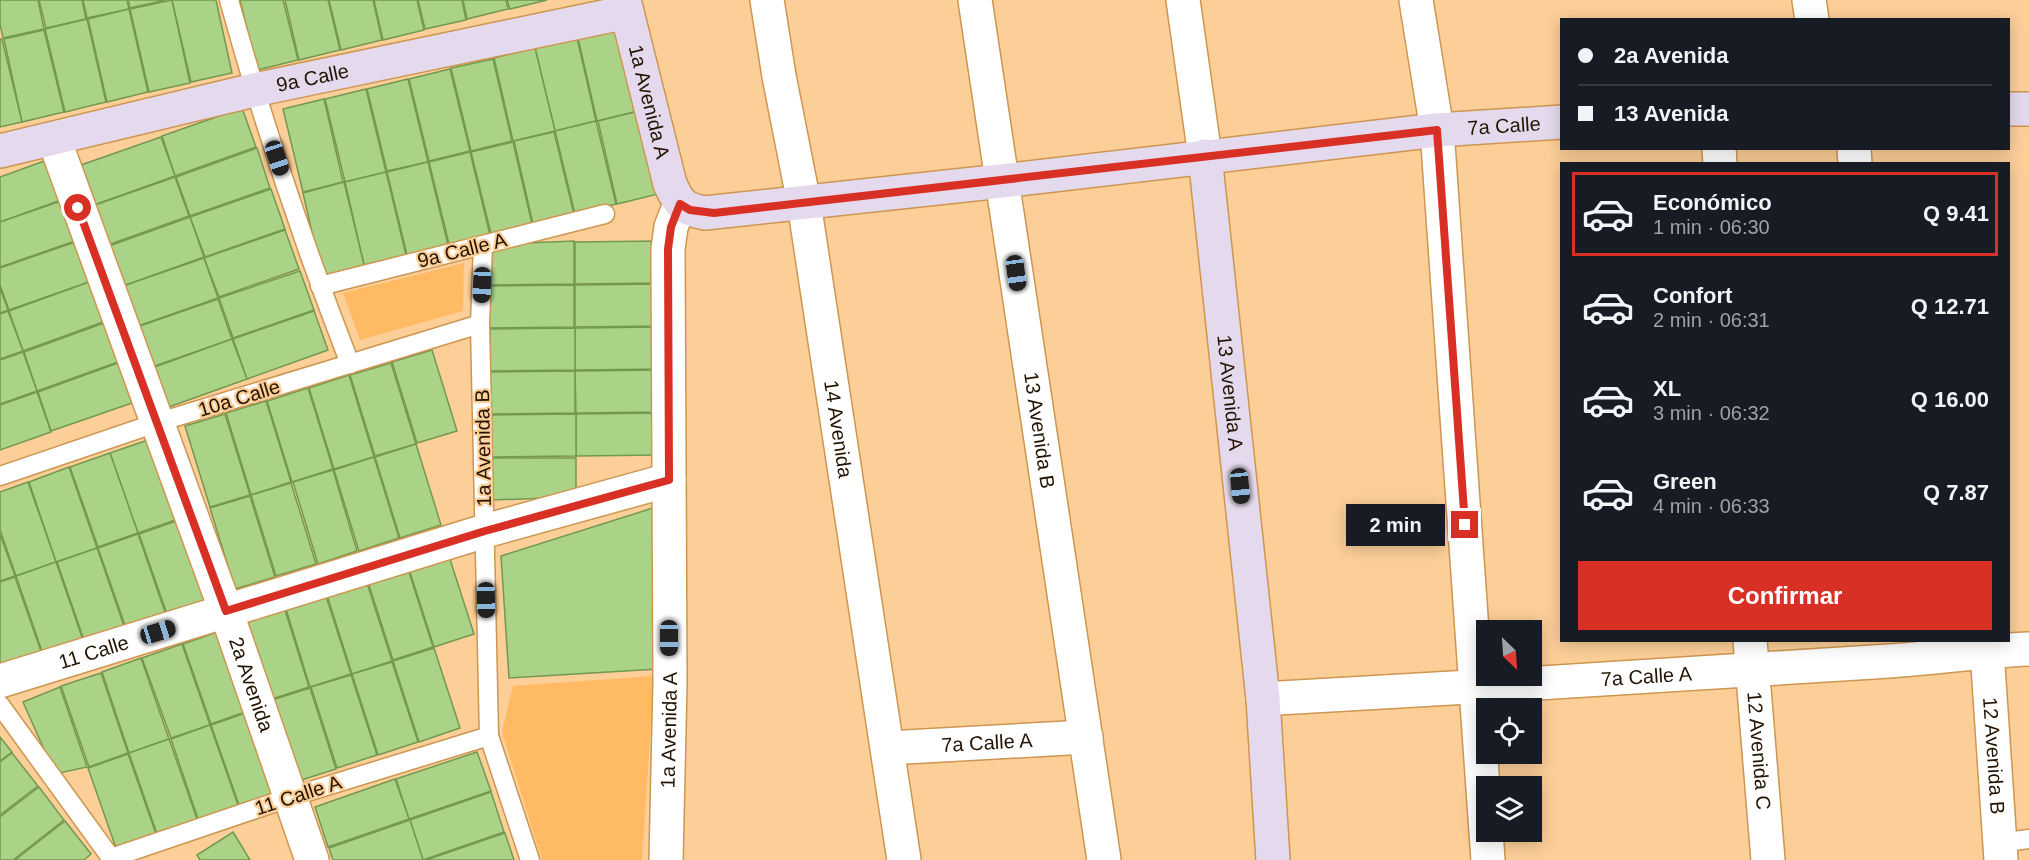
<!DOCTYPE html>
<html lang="es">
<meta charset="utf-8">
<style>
body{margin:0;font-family:Arial,sans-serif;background:#20242c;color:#f1f3f6;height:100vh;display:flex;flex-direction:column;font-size:22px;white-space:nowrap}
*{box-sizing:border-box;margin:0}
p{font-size:20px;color:#9ea1a6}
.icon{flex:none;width:33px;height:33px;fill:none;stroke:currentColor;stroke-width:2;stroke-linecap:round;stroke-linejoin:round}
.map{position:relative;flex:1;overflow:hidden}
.side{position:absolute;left:1560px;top:162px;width:450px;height:480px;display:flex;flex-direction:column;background:#171b24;border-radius:0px;box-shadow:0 3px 15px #0003}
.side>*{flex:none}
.hud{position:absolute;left:1560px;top:18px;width:450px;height:132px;border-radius:0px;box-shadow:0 3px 15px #0003;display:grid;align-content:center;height:132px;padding:0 18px;background:#171b24}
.needle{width:39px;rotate:155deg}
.controls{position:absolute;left:1476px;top:620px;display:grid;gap:12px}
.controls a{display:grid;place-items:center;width:66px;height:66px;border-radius:0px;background:#171b24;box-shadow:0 3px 15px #0003;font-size:30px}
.end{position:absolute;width:27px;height:27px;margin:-14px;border:8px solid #d93025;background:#fff;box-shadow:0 0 0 3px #fff}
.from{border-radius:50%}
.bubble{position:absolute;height:42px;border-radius:0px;background:#171b24;box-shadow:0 3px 15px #0003;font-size:20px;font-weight:700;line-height:42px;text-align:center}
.car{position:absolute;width:18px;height:36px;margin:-18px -9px;border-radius:8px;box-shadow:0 0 4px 2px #0007;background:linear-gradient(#222 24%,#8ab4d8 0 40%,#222 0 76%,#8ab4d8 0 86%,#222 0)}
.hud b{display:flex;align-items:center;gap:21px;height:57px;font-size:22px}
.hud b+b{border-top:2px solid #363941}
.hud i{width:15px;height:15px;background:#f1f3f6}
ul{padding:10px 0 0;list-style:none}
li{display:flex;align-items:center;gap:18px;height:84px;margin:0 12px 9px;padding:0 6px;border:3px solid transparent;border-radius:0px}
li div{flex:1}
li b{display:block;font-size:22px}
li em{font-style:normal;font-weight:700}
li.current{border-color:#d93025}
li>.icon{width:54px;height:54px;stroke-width:1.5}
.cta{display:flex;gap:12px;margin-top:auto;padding:12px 18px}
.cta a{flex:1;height:69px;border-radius:0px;background:#d93025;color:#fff;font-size:24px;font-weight:700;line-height:69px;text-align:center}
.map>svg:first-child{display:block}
</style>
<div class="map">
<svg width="2029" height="860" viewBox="0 0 2029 860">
<rect width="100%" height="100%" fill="#fcce98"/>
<g fill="#ffba63">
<polygon points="464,263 463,311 360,340 343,293"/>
<polygon points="654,676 642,860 542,860 502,732 513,686"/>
</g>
<g fill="#abd387" stroke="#73984f" stroke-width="1.5">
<polygon points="0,0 38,0 44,29 3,38 0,24"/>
<polygon points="39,0 82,0 86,19 46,28"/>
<polygon points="83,0 127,0 129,9 87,18"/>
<polygon points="128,0 166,0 130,8"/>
<polygon points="172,0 190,83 149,92 130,9"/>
<polygon points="172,0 216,0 232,73 191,82"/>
<polygon points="240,0 283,0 298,60 257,70"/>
<polygon points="285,0 328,0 340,50 299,60"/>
<polygon points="329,0 373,0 382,40 341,50"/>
<polygon points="374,0 417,0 424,30 383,40"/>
<polygon points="418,0 462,0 466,20 425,29"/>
<polygon points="463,0 506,0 508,9 467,19"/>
<polygon points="507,0 547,0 510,9"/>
<polygon points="129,9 148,92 107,102 88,19"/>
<polygon points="87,19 106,102 65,112 45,29"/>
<polygon points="619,28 638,111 597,121 578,38"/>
<polygon points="44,30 64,112 22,122 4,39"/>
<polygon points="577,38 596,121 555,131 535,48"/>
<polygon points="0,39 2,39 22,122 0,127"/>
<polygon points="535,48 555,131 513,141 494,58"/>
<polygon points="493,59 512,141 471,151 451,68"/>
<polygon points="450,69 470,151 429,161 409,79"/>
<polygon points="408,79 428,162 387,171 367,89"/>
<polygon points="366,89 386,172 345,182 325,99"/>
<polygon points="324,99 343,182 303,192 283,109"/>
<polygon points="242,108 256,147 175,176 162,136"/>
<polygon points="639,111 658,194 617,204 598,121"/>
<polygon points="596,121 616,204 575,214 555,131"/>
<polygon points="554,132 574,214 533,224 514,141"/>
<polygon points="161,137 175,176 94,205 81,165"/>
<polygon points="513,142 532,224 491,234 471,152"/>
<polygon points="257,148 270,188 190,216 176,177"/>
<polygon points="470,152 490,235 449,244 429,162"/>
<polygon points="47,160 61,200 0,222 0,177"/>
<polygon points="428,162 448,245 407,255 387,172"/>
<polygon points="386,172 406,255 364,265 345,182"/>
<polygon points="175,177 189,216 108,245 95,205"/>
<polygon points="344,182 364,265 322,276 303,193"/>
<polygon points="271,189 285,229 205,257 190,217"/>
<polygon points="61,201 75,241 0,267 0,222"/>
<polygon points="190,217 204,257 123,286 109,246"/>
<polygon points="285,230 299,269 219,297 204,258"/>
<polygon points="574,241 574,284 489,285 488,249 504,244"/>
<polygon points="660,241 660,283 575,284 575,242"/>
<polygon points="75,242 89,282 9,310 0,285 0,268"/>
<polygon points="204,258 218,298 138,326 123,286"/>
<polygon points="300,271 314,310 233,338 219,298"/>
<polygon points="89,282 103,322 23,351 9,311"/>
<polygon points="660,284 661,326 575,327 575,285"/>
<polygon points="574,285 574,327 489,328 489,286"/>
<polygon points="0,288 8,310 0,313"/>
<polygon points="218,299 232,339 152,367 137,327"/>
<polygon points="8,311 23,351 0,359 0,314"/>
<polygon points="314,311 328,350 247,379 233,339"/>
<polygon points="104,323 118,362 37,391 24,352"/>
<polygon points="660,327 661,369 575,370 575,328"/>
<polygon points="575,328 575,370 490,371 490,329"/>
<polygon points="232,339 247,379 166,408 152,368"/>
<polygon points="432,350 457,431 417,443 392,362"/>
<polygon points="23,352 37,391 0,404 0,360"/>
<polygon points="118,363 132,403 51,431 38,392"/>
<polygon points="391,363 416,444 375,456 350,375"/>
<polygon points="661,370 661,412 576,413 575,371"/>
<polygon points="575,371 575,413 490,414 490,372"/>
<polygon points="349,375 374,457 334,469 309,388"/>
<polygon points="308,388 333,469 292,482 267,401"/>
<polygon points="37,392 51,432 0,450 0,405"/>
<polygon points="266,401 291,482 251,495 226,413"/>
<polygon points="661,413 662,455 576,456 576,414"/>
<polygon points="225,414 250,495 210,507 185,426"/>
<polygon points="576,414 576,456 490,457 490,415"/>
<polygon points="151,439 178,519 138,533 110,453"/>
<polygon points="416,444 441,525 400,538 375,457"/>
<polygon points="110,453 138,533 98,547 70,467"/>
<polygon points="374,457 399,538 359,551 334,470"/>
<polygon points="490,458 576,458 576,491 551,498 491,500"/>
<polygon points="69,467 97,548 56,562 29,482"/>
<polygon points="333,470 357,551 318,564 293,482"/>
<polygon points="28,482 56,562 16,576 0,530 0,492"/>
<polygon points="291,483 316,564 276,576 251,495"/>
<polygon points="250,496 275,577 235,589 210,508"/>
<polygon points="653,508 658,669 509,678 501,556"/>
<polygon points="179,520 207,600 167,614 139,534"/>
<polygon points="0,534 15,576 0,581"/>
<polygon points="138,534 166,615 126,628 98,548"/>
<polygon points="97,548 125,629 85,643 57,562"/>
<polygon points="448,553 474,634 434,647 408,566"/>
<polygon points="56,562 84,643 44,657 16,576"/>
<polygon points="407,566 433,647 393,660 367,579"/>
<polygon points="15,577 43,657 3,671 0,663 0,582"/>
<polygon points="366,580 392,661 352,674 326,592"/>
<polygon points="325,593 351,674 310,687 285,606"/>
<polygon points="284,607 309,687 269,700 243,619"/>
<polygon points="223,630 251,710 211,724 183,644"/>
<polygon points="182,644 210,725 171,738 142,658"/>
<polygon points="434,648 460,728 419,742 393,661"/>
<polygon points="141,658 169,739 129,753 102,672"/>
<polygon points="392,662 418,742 378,755 352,674"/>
<polygon points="101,673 128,753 89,767 61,686"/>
<polygon points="351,675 377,755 337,768 311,687"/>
<polygon points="60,687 87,767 55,774 23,702"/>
<polygon points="310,688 336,769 295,782 269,701"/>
<polygon points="251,711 279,791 239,805 211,725"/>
<polygon points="210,725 238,805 198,819 171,739"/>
<polygon points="0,737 12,752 0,761"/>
<polygon points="169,739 197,819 157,834 129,753"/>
<polygon points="477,752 491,791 409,819 396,779"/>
<polygon points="12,753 38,786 0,815 0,762"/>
<polygon points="128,754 156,834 116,848 88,768"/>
<polygon points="395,779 409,819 328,847 315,807"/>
<polygon points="39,787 64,820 13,860 0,860 0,817"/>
<polygon points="491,792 504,832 423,860 410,820"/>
<polygon points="410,820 423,860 333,860 329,848"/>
<polygon points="65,821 91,854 84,860 15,860"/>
<polygon points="233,832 250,860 200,860 197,855"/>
<polygon points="505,833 514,860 426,860"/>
</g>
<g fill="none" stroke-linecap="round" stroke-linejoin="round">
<defs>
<g id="lane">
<path d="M229,0C263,123 304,245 350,364"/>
<polyline points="483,245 480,324 489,736 530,860"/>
<polyline points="320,286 605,214"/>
<polyline points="0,476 156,423 480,324"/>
<polyline points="0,705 111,858 291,797 489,736"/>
<polyline points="2000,843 2029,839"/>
</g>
<g id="street">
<path id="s1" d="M767,0L779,76L804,203L904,860"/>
<path id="s2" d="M975,0L1104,860"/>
<polyline points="1183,0 1205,156"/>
<polyline points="1416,0 1437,130 1488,860"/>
<polyline points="1809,0 1812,20"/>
<path id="s3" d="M54,139L226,611L312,860"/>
<polyline points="1719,148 1720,164"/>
<polyline points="1854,148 1855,164"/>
<path id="s4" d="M1750,640L1768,860"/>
<path id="s5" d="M1987,651L2001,860"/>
<path id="s6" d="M0,681L485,531L669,480"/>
<path id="s7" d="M1263,699C1472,688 1680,674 1889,661C1936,658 1982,651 2029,649"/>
<path id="s8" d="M888,748L1086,737"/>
<path id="s9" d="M666,860L670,683L668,249L671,227L680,204"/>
</g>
<g id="secondary">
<path id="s10" d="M624,0L670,184C679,204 683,209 705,213L1002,181L1437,130L1562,122"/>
<polyline points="2008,109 2029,109"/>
<path id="s11" d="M0,151L254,90L627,12"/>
<path id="s12" d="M1205,156L1263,699L1273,860"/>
</g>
</defs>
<use href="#lane" stroke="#cd9651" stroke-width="21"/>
<use href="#street" stroke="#cd9651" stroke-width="36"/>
<use href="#secondary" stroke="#cd9651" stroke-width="36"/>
<use href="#lane" stroke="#fff" stroke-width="18"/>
<use href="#street" stroke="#fff" stroke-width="33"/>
<use href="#secondary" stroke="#e5daed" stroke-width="33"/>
</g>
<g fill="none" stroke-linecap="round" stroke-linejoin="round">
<polyline stroke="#d93025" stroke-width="8" points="78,208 226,611 485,531 669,480 668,249 671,227 680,204 690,210 714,213 1437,130 1465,525"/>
</g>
<g text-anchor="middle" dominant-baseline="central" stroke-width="4.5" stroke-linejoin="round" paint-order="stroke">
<g font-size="20" fill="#231300" stroke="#fcce98">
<text stroke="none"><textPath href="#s11" startOffset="321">9a Calle</textPath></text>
<text stroke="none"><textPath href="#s10" startOffset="105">1a Avenida A</textPath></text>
<text stroke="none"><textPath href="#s10" startOffset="1042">7a Calle</textPath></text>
<text transform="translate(462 250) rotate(-14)">9a Calle A</text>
<text stroke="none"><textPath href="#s12" startOffset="238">13 Avenida A</textPath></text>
<text transform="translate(239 398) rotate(-17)">10a Calle</text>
<text stroke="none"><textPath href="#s1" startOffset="435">14 Avenida</textPath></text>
<text stroke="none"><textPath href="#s2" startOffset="435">13 Avenida B</textPath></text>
<text transform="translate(483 448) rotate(-91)">1a Avenida B</text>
<text stroke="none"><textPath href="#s6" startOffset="98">11 Calle</textPath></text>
<text stroke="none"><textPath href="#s7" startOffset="384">7a Calle A</textPath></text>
<text stroke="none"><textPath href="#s3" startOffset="580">2a Avenida</textPath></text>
<text stroke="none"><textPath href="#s9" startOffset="130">1a Avenida A</textPath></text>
<text stroke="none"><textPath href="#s8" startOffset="99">7a Calle A</textPath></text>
<text stroke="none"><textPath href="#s4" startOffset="111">12 Avenida C</textPath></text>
<text stroke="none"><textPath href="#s5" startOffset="105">12 Avenida B</textPath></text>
<text transform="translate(298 795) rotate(-18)">11 Calle A</text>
</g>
</g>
</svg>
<div class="controls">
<a><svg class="needle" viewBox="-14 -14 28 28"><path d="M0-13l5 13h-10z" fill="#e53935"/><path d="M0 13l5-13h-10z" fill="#9ea1a6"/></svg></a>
<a><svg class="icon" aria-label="locate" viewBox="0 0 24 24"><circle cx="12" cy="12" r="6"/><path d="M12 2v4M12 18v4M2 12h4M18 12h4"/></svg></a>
<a><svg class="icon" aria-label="layers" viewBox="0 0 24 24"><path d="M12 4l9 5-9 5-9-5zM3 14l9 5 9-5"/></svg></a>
</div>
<i class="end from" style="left:78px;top:208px"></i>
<i class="end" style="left:1465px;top:525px"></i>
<div class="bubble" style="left:1346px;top:504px;width:99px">2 min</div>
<i class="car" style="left:277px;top:158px;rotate:162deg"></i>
<i class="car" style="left:1016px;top:273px;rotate:172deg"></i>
<i class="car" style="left:482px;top:285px;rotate:182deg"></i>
<i class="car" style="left:1240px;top:486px;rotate:174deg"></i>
<i class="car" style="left:486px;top:600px;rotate:179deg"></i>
<i class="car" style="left:158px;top:632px;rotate:73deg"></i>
<i class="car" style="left:669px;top:638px;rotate:180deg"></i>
<div class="hud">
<b><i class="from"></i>2a Avenida</b>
<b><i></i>13 Avenida</b>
</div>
<section class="side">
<ul>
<li class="current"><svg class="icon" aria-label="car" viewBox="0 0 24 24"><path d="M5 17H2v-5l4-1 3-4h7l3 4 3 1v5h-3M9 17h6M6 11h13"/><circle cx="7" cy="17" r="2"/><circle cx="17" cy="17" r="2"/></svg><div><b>Económico</b><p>1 min · 06:30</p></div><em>Q 9.41</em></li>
<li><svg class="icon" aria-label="car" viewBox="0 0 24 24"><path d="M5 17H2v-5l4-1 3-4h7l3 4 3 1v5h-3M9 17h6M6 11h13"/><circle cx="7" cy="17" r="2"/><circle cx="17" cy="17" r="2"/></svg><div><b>Confort</b><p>2 min · 06:31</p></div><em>Q 12.71</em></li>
<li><svg class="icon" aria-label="car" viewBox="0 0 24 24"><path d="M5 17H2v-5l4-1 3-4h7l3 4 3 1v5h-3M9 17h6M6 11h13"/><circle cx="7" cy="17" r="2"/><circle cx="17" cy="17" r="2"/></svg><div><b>XL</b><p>3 min · 06:32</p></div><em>Q 16.00</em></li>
<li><svg class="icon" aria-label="car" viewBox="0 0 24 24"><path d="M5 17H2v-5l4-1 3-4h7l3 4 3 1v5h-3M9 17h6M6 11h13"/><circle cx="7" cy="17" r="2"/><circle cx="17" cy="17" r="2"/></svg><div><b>Green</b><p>4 min · 06:33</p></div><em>Q 7.87</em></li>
</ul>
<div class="cta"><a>Confirmar</a></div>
</section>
</div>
